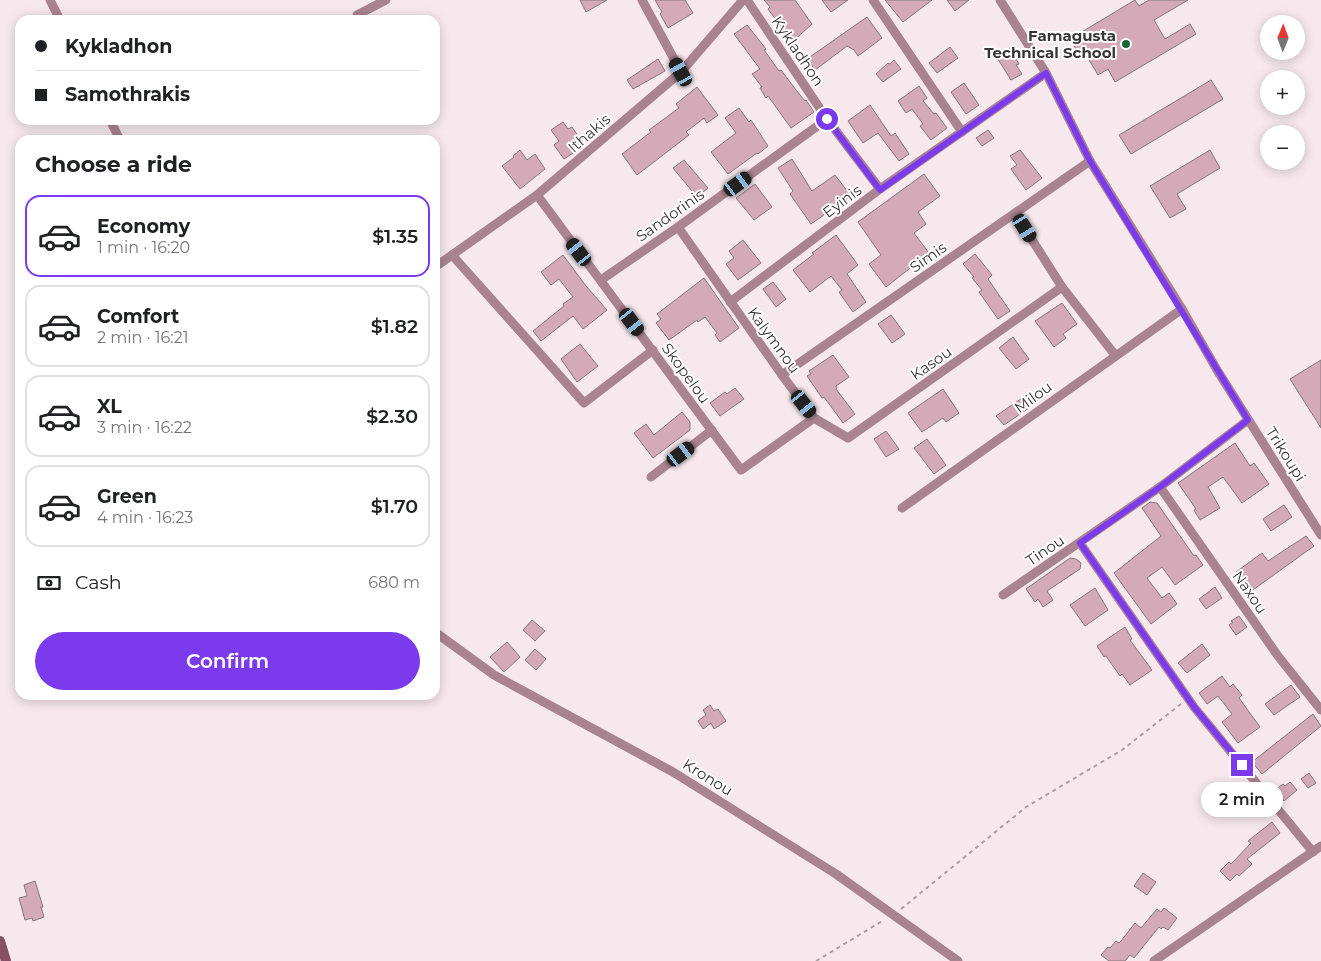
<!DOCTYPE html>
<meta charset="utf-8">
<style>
body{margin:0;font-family:Montserrat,sans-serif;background:#f6f6f6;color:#202124;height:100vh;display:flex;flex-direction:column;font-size:19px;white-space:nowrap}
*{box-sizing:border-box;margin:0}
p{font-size:16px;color:#757577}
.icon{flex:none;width:28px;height:28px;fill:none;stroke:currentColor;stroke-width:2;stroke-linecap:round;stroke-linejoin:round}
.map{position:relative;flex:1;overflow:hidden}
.details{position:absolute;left:15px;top:135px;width:425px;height:565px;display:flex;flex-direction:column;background:#fff;border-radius:15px;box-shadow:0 2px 12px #0003}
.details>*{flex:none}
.guide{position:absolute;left:15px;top:15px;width:425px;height:110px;border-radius:15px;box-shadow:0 2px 12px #0003;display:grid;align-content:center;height:110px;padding:0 20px;background:#fff}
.needle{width:32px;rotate:1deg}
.tools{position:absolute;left:1260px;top:15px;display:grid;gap:10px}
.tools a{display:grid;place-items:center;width:45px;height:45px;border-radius:50%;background:#fff;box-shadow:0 2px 12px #0003;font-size:25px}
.end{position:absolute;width:22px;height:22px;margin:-11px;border:6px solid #7c3aed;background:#fff;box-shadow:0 0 0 2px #fff}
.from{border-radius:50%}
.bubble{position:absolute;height:35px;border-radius:18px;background:#fff;box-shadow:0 2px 12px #0003;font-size:16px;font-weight:600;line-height:35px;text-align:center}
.car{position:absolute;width:15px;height:30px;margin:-15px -8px;border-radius:6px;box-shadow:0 0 4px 1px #0007;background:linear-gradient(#222 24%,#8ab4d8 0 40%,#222 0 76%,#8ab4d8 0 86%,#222 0)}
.guide b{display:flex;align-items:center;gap:18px;height:48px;font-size:19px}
.guide b+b{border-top:1px solid #e0e0e0}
.guide i{width:12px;height:12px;background:#202124}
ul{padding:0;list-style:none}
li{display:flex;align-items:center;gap:15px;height:82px;margin:0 10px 8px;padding:0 10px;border:2px solid #e0e0e0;border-radius:15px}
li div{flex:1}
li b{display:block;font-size:19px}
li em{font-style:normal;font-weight:600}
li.selected{border-color:#7c3aed}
li>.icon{width:45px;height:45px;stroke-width:1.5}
h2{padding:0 20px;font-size:22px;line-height:60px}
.pay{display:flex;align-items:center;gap:12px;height:55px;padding:0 20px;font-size:19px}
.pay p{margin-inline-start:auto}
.action{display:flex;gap:10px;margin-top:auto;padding:10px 20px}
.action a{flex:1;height:58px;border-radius:30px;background:#7c3aed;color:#fff;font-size:20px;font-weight:600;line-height:58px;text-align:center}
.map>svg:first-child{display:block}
</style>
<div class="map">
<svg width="1321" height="961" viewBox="0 0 1321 961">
<rect width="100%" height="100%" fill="#f6e8ed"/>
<g fill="#d4a9b8" stroke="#84787c">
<polygon points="580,0 607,0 586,12"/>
<polygon points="655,0 685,0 693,13 668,28 660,14 662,12"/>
<polygon points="764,0 795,0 812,24 792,42 768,9 770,7"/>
<polygon points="822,0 848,0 831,12"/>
<polygon points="885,0 932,0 903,22"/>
<polygon points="947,0 969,0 955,11"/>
<polygon points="1135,0 1139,6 1149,0 1188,0 1154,20 1165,39 1190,24 1196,34 1115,82 1108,69 1098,75 1082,48 1077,51 1070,39"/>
<polygon points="867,17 882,38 858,56 854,50 847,46 815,70 807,59"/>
<polygon points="747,25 766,49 764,50 779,71 781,70 796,90 805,101 806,100 814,112 791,128 768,96 766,98 760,88 762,87 752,74 760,69 734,34"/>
<polygon points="950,47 958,58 937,73 929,63"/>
<polygon points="1010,48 1019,64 1016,65 1022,74 1011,80 996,56"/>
<polygon points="658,59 665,71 633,89 627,80"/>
<polygon points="894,60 901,69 883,82 876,74 888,63 890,64"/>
<polygon points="1211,80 1223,99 1131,154 1119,135"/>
<polygon points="964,83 979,105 966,114 951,92"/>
<polygon points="919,86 927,98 923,101 934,114 936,113 947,128 931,140 920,126 923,124 912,109 906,113 898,101"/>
<polygon points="697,87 718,115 707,123 704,118 686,132 689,135 637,175 622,154 651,132 649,130 679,108 676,104"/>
<polygon points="870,105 891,136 895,133 909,154 899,161 878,133 863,143 848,121"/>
<polygon points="739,108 749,122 751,120 768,146 758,154 757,153 728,174 711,152 736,133 725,118"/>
<polygon points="563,122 568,129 572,127 582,142 574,147 576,151 564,159 554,145 559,141 551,130"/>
<polygon points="988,130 994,138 982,146 976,138"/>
<polygon points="520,150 527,160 535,154 545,169 520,189 502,166 514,157 513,156"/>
<polygon points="1020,150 1042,178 1026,190 1011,169 1017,165 1010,156"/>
<polygon points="1210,150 1220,168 1177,194 1186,209 1170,218 1150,186"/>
<polygon points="792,159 812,191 835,175 851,196 811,224 790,194 793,191 778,168"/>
<polygon points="684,160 708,188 697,197 673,168"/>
<polygon points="924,174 940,196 918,212 926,224 914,233 932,257 920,266 918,262 886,287 869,264 881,255 858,222"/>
<polygon points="755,184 772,207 754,220 736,198"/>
<polygon points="836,235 858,265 847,274 866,302 853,312 839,292 842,290 831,276 810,292 793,270 814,254 812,253"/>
<polygon points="743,240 761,263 738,280 726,264 734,258 729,251"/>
<polygon points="975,254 992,275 988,279 1010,311 998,319 979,292 982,290 972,278 974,277 963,264"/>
<polygon points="563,255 586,286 607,310 583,329 573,316 541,341 533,331 564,306 563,304 573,297 559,279 551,285 541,272"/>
<polygon points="704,278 739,328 720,342 715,335 717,333 705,317 698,322 697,320 669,340 656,323 661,319 657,314"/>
<polygon points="773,282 786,299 776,307 763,289"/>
<polygon points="1062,303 1077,324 1063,334 1066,338 1054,347 1035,321"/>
<polygon points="891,315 905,334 892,343 878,324"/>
<polygon points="1013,337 1029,359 1016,369 999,348"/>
<polygon points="580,344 598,366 577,382 561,359"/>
<polygon points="833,355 849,377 836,386 837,388 836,389 855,414 843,423 824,397 822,398 807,376 811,374 809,371"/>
<polygon points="1321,360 1321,428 1290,379"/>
<polygon points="735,388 744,399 720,416 710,403 725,392 727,394"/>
<polygon points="943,389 959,413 946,422 943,418 922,432 908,413"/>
<polygon points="1022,398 1029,408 1004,425 996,416"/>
<polygon points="682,412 690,422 690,430 653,458 634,433 646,424 654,435"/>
<polygon points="886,431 899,449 886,457 874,439"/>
<polygon points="927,439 946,465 934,474 914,448"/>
<polygon points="1235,443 1250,466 1254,463 1269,484 1242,503 1223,477 1208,487 1220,508 1200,520 1194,510 1196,509 1178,483"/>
<polygon points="1150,502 1157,503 1194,556 1196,555 1203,565 1175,585 1162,567 1147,578 1162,598 1169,593 1177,604 1151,624 1114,573 1161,536 1142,508"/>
<polygon points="1284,505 1292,517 1271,531 1263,519"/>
<polygon points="1306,536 1314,546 1250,592 1236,572 1262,553 1268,561"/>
<polygon points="1070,558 1076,559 1081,563 1080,569 1047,591 1053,600 1043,607 1038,599 1035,602 1026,589"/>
<polygon points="1215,587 1222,598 1206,609 1199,599"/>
<polygon points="1095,588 1108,610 1085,626 1070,605"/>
<polygon points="1239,616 1247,627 1236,635 1229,625 1233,622 1231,621"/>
<polygon points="532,620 545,631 535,641 523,630"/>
<polygon points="1125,627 1132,639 1130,640 1152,670 1130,685 1122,674 1120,676 1106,656 1104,657 1097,646"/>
<polygon points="507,642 520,657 504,672 490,657"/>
<polygon points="1202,644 1210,655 1187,673 1178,663"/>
<polygon points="535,649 546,659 536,670 525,660"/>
<polygon points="1222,676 1230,687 1233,684 1242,695 1239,698 1260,727 1238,743 1222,722 1232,714 1218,696 1207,704 1199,693"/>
<polygon points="1291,685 1300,697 1274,715 1265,704"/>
<polygon points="710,705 714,711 718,709 726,721 714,729 711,723 703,729 698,721 706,715 703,710"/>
<polygon points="1313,714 1321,726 1262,774 1252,762"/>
<polygon points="1309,773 1316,783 1308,788 1301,779"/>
<polygon points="1290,782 1297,790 1284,801 1275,790 1283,784 1285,786"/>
<polygon points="1272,822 1280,833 1247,859 1252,864 1239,876 1237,874 1230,881 1220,871 1229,862 1231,864 1251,843 1248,841"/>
<polygon points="1143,873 1156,882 1147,895 1134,886"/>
<polygon points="35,881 43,907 41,907 44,917 33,921 32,918 25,920 19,898 27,896 24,885"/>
<polygon points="1164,908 1177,918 1168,930 1163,927 1161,929 1159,927 1134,958 1130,955 1125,961 1109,961 1101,955 1108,947 1110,948 1116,941 1119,943 1121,941 1135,923 1141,928 1157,909 1161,912"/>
</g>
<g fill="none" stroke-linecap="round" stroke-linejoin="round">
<g stroke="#aba1a4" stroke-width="2" stroke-dasharray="4 4" stroke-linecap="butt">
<polyline points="901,909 1026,807 1122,750 1181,704"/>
<polyline points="816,961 884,920"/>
</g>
<g stroke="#aa8390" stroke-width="9">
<polyline points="50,0 60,20"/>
<polyline points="642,0 681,72"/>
<polyline points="747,0 827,119 880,189"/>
<polyline points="873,0 962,132"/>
<polyline points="1000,0 1046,73 1090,161 1182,309 1217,370 1321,535"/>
<polyline points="357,15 386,0"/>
<polyline points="110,120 120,140"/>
<polyline points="537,195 741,470 814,418 782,375 678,227"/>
<polyline points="1015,213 1062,287 1115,355"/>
<polyline points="452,255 584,403 653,350"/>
<polyline points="435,267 537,195 681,72 743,0"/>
<polyline points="601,280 678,227 827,119"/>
<polyline points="730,302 880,189 1046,73"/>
<polyline points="782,375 1090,161"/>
<polyline points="814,418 848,438 1062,287"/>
<polyline points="651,477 712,430"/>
<polyline points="1160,487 1278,656 1321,710"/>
<polyline points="902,508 1182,309"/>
<polyline points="1080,543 1194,707 1313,852"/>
<polyline points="1003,595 1160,487 1248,420"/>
<polyline points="435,632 494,675 673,772 836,874 958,961"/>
<polyline points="1154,961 1321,846"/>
</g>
<polyline stroke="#875165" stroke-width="10" points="0,941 6,961"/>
</g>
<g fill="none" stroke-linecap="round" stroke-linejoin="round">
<polyline stroke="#7c3aed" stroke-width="6" points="827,119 880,190 1046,73 1090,161 1248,420 1160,487 1080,543 1194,707 1242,765"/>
</g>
<circle fill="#1a6735" stroke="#fff" stroke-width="2" cx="1126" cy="44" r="5"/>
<g text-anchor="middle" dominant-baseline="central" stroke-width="4" stroke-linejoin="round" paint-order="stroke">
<g font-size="15" font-weight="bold" fill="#3a3536" stroke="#fff" text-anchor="end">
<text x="1116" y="35">Famagusta<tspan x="1116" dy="17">Technical School</tspan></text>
</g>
<g font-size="15" fill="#3a3536" stroke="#fff">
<text transform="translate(798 51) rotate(56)">Kykladhon</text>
<text transform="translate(589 133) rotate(-41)">Ithakis</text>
<text transform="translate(842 201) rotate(-37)">Eyinis</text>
<text transform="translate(670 215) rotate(-35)">Sandorinis</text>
<text transform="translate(928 257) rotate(-35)">Simis</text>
<text transform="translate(774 340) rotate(54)">Kalymnou</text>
<text transform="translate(931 363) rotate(-35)">Kasou</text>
<text transform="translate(686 373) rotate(54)">Skopelou</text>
<text transform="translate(1033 397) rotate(-36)">Milou</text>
<text transform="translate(1286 454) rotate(58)">Trikoupi</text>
<text transform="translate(1045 550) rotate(-34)">Tinou</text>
<text transform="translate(1250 592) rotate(55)">Naxou</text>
<text transform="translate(708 777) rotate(32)">Kronou</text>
</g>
</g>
</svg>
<div class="tools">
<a><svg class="needle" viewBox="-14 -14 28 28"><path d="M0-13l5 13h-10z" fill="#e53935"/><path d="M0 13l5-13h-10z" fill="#757577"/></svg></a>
<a>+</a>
<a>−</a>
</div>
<i class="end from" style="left:827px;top:119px"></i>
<i class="end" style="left:1242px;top:765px"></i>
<div class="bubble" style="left:1201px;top:782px;width:82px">2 min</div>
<i class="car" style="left:681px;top:72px;rotate:331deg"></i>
<i class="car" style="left:738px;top:184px;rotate:54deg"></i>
<i class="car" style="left:1025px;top:228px;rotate:148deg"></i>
<i class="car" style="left:579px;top:252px;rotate:323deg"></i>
<i class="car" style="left:632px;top:322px;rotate:143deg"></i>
<i class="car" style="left:804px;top:404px;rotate:142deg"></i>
<i class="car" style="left:681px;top:454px;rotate:53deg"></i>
<div class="guide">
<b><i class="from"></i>Kykladhon</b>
<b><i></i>Samothrakis</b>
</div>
<section class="details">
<h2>Choose a ride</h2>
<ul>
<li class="selected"><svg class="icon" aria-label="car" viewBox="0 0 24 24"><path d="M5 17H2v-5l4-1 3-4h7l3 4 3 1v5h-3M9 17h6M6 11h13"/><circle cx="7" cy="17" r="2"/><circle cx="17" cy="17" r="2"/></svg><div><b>Economy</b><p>1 min · 16:20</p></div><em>$1.35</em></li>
<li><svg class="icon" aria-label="car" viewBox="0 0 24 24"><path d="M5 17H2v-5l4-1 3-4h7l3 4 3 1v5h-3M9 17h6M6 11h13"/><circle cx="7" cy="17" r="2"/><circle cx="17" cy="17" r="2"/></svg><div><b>Comfort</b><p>2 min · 16:21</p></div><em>$1.82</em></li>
<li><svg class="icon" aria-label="car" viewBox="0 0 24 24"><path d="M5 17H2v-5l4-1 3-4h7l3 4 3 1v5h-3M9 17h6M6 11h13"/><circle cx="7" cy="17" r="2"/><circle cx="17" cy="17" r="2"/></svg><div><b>XL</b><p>3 min · 16:22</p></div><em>$2.30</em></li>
<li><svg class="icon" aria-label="car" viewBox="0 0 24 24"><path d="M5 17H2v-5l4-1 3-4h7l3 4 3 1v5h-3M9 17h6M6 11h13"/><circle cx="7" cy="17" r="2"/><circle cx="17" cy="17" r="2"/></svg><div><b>Green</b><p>4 min · 16:23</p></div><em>$1.70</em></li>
</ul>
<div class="pay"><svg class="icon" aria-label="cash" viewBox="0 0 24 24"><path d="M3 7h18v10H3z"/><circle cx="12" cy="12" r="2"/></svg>Cash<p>680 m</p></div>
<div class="action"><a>Confirm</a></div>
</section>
</div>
